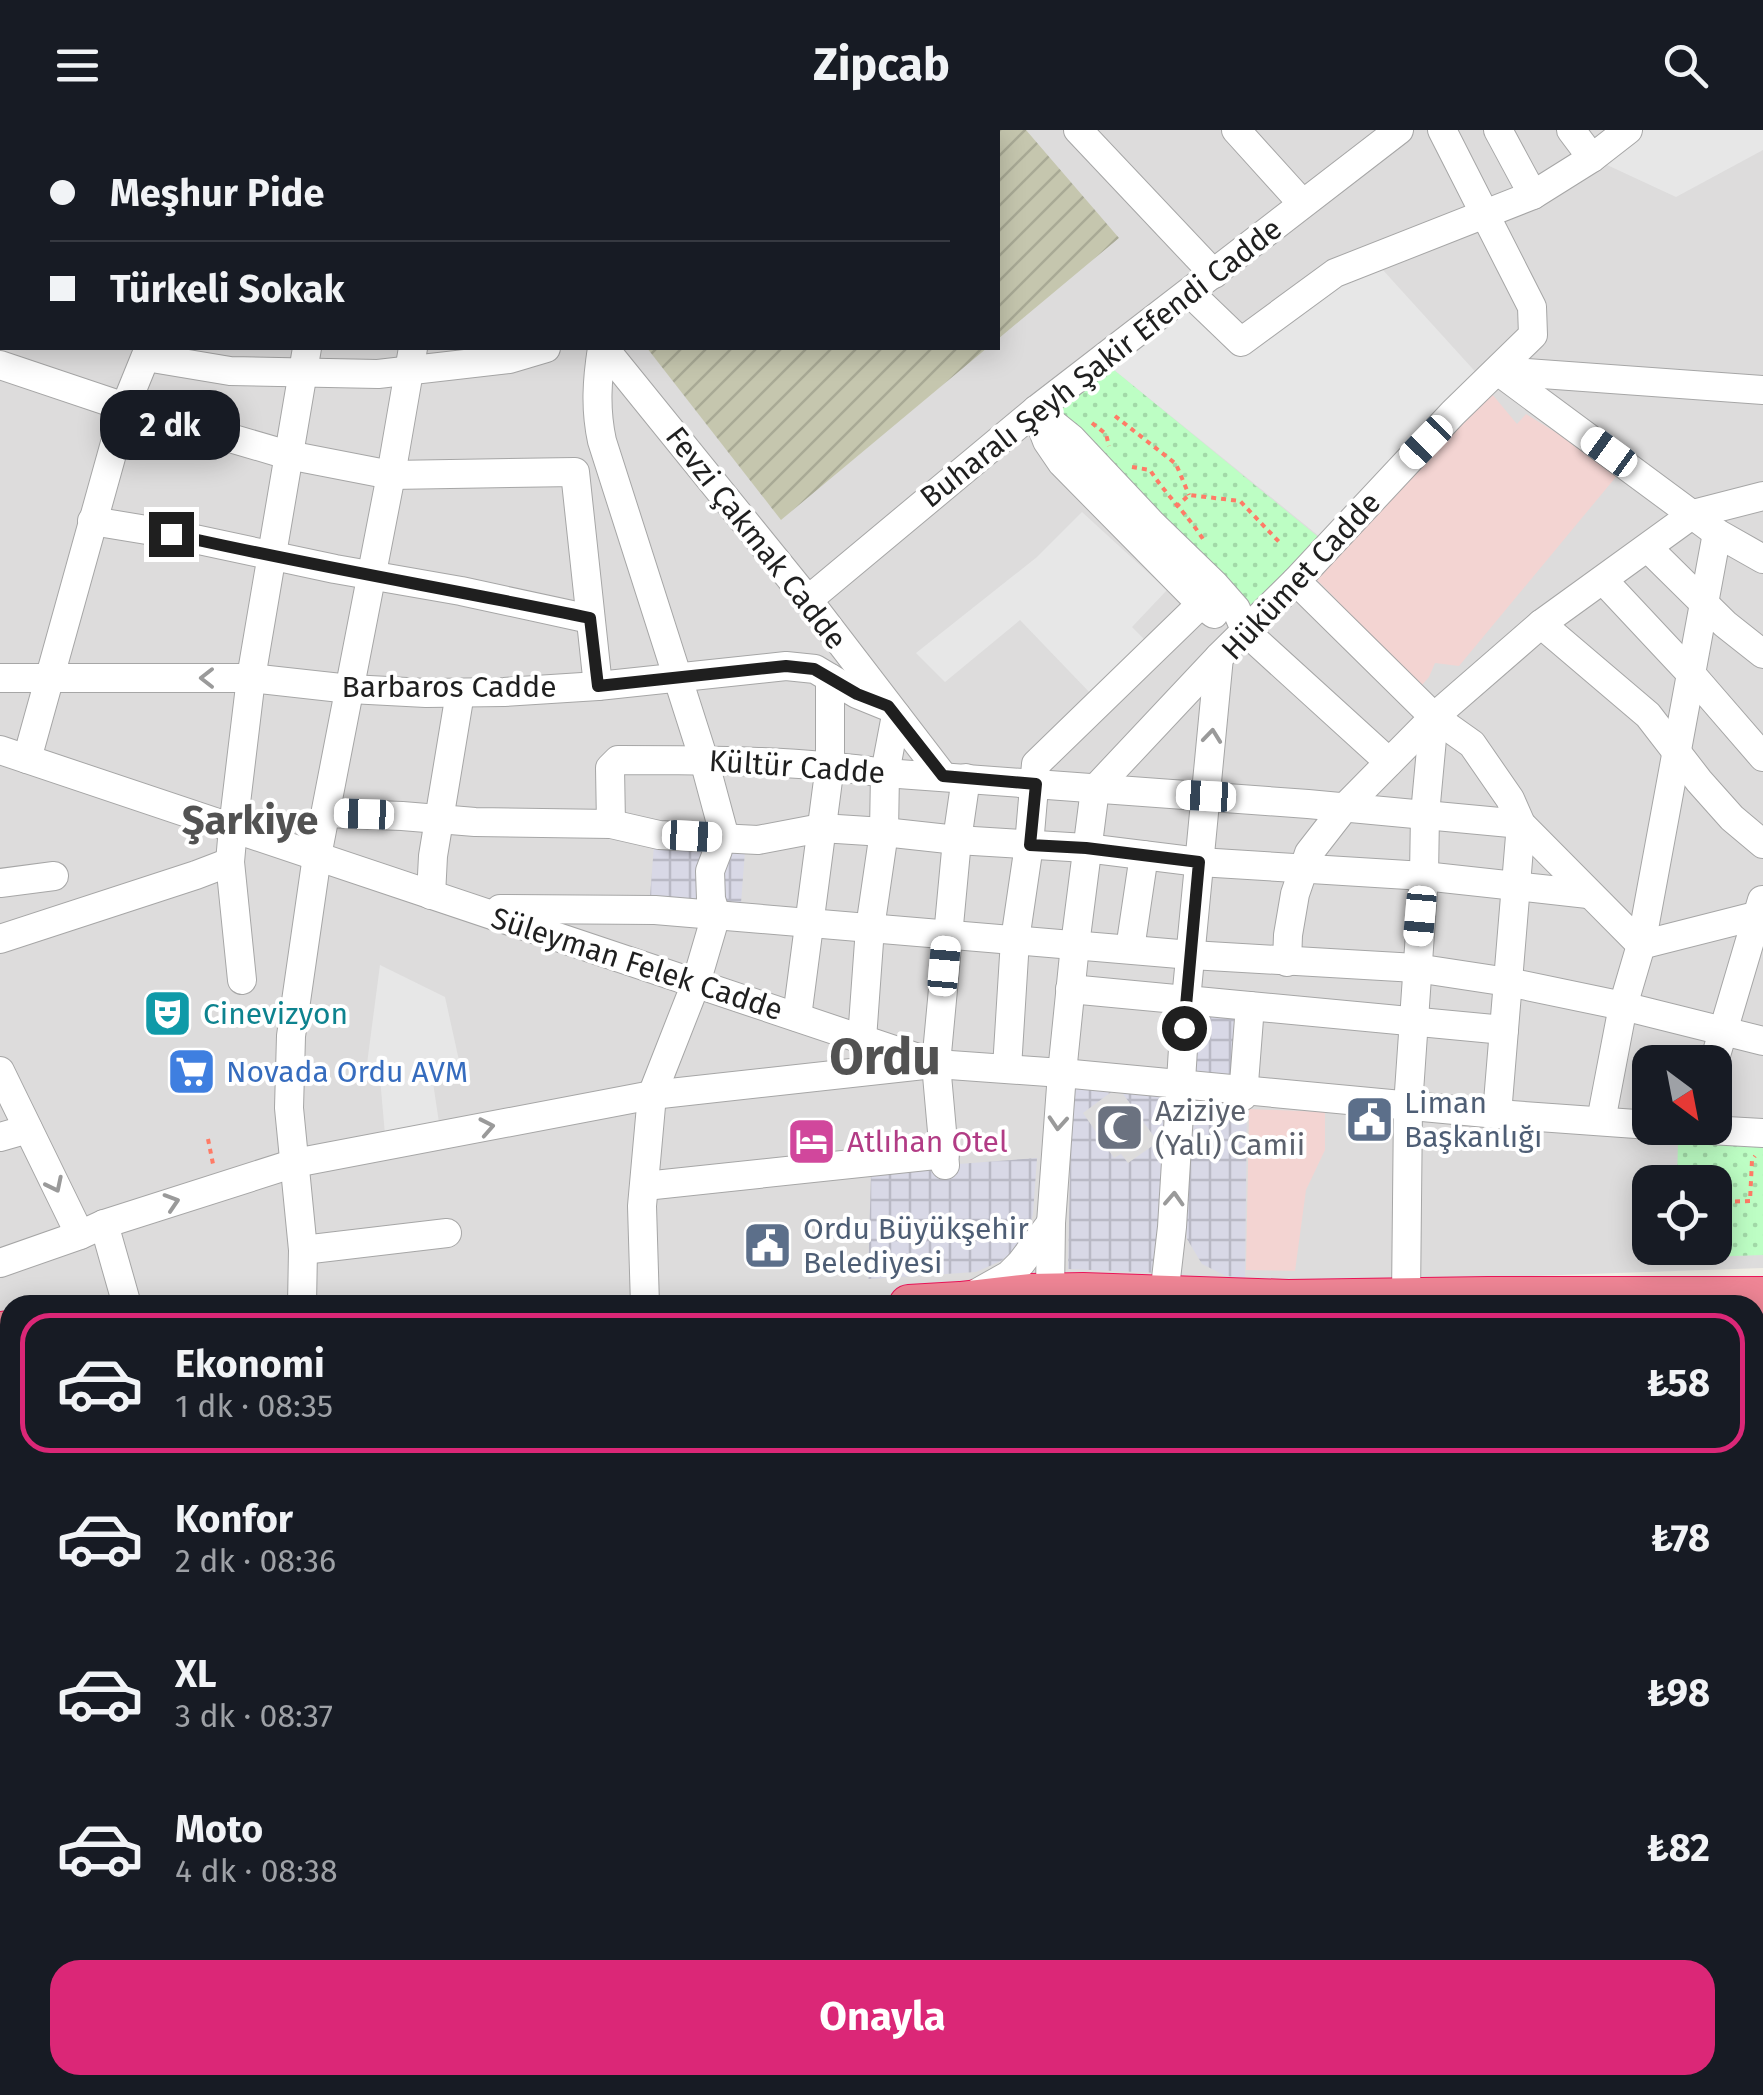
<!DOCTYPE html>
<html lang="tr">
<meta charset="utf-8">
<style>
body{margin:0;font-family:"Fira Sans",sans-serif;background:#242831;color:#f1f3f6;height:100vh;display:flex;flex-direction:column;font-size:38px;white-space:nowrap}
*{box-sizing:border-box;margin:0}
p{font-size:32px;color:#9ea1a6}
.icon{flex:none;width:55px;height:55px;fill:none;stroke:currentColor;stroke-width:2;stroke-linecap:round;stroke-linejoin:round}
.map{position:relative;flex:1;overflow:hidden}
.side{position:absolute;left:0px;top:1165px;width:1765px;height:800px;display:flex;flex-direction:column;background:#171b24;border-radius:30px 30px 0 0;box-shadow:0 5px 25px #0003}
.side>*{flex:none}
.hud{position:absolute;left:0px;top:0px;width:1000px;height:220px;box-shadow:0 5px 25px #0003;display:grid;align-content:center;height:220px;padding:0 50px;background:#171b24}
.needle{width:65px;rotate:148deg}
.buttons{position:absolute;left:1632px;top:915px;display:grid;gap:20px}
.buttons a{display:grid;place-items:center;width:100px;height:100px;border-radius:20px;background:#171b24;box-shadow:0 5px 25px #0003;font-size:50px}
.end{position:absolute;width:45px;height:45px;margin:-22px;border:12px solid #1f1f1f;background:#fff;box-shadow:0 0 0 5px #fff}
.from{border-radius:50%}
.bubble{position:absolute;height:70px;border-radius:30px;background:#171b24;box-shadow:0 5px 25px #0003;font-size:32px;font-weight:700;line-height:70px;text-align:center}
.car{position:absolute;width:30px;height:60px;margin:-30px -15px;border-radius:12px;box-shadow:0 0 8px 2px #0007;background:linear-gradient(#fff 24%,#345 0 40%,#fff 0 76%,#345 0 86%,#fff 0)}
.hud b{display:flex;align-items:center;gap:35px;height:95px;font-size:38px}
.hud b+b{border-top:2px solid #363941}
.hud i{width:25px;height:25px;background:#f1f3f6}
ul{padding:18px 0 0;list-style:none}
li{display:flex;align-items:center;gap:30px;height:140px;margin:0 20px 15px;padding:0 30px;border:5px solid transparent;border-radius:30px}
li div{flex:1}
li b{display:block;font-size:38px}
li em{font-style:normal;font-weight:700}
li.selected{border-color:#db2777}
li>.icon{width:90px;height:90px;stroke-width:1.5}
.primary-button{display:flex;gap:20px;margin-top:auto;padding:20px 50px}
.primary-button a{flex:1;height:115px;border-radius:30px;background:#db2777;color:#fff;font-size:40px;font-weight:700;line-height:115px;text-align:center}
header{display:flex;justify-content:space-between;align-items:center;height:130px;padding:0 50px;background:#171b24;font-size:45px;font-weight:700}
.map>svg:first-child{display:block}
</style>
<header><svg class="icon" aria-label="menu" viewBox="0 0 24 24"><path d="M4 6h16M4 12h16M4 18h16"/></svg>Zipcab<svg class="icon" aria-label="search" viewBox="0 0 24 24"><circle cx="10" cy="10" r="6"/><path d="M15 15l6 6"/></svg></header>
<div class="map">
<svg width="1763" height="1965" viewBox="0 0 1763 1965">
<defs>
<pattern id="construction-furrows" width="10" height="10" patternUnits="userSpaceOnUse" patternTransform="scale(2.5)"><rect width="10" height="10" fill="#c5c6ae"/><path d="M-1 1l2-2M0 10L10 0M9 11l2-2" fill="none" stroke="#a9aa95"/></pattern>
<pattern id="sand-dots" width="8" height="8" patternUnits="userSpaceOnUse" patternTransform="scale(2.5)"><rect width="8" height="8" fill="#fff2b3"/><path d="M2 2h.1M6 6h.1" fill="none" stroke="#dacf9a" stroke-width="1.8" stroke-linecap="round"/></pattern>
<pattern id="park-dots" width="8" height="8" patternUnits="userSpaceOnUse" patternTransform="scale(2.5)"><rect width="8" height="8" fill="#bdfec4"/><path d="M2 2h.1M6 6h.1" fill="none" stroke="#a2d9a8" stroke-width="1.8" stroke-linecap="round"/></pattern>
<pattern id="plaza-grid" width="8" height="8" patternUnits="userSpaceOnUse" patternTransform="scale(2.5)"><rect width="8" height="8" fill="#d8d8e6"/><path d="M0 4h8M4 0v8" fill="none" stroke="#b9b9c5"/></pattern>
</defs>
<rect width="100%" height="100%" fill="#f0ede4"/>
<path fill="#dddcdc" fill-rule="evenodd" d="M0,0H1763V1138L676,1175H10V1196H0ZM2,2H998V218H2ZM1650,932H1715V998H1650ZM1650,1052H1715V1118H1650Z"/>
<g fill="#f3d4d2">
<polygon points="1492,264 1517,294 1526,284 1620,342 1459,536 1435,533 1429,547 1422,555 1336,481 1337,470 1314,447"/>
<polygon points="1249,979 1325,982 1325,1020 1306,1060 1295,1141 1246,1140"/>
</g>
<g fill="url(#construction-furrows)">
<polygon points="479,0 1026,0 1119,108 998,209 998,2 481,2"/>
<polygon points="647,218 987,218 781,390"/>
</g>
<rect fill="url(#sand-dots)" x="1755" y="1265" width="8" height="85"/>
<g fill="url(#park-dots)">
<polygon points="1102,230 1328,415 1263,485 1238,474 1036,280"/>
<polygon points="1678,1010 1763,1016 1763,1125 1675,1128 1675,1118 1715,1118 1715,1052 1677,1052"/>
<polygon points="1755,1214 1763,1215 1763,1265 1755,1265"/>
<polygon points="0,1246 10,1246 10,1480 0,1483"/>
</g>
<g fill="#e7e7e7">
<polygon points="1628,0 1763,0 1763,20 1676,67 1592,28"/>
<polygon points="1372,128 1481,248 1325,411 1102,230 1190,163 1242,212"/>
<polygon points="1082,382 1167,460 1132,497 1147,512 1093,566 1020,490 945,552 916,523 1037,427"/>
<polygon points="380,835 445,867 460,935 432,946 441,1006 386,1016 380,948 365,949"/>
</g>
<g fill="url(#plaza-grid)" fill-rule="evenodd">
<polygon points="654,715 745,721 741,773 650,767"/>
<polygon points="1199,878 1255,882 1249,948 1193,944"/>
<path d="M1072,951L1173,957L1159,1143L1068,1139ZM1118,957L1158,1012L1128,1033L1121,1024L1114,1028L1083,983Z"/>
<polygon points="1197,963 1247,966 1245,1148 1226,1146 1202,1134 1187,1109 1184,1086"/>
<polygon points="1037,1028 1033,1084 1025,1112 1001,1131 976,1142 868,1149 871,1044 945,1035"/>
</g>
<polygon fill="#a0d1e2" points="1755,1350 1763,1350 1763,1965 0,1965 0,1501 10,1498 10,1955 1755,1955"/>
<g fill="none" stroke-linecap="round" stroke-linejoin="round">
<g stroke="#a0d1e2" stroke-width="5">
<polyline points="62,2 63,0"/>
<polyline points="0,85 2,81"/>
</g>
<defs>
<g id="minor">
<polyline points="440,0 442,2"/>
<polyline points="1078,0 1214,144"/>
<polyline points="1236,0 1302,73"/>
<polyline points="1498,0 1533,65"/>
<polyline points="1571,0 1592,28"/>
<polyline points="20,2 22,0"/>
<polyline points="96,2 98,0"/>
<polyline points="236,2 237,0"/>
<polyline points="344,2 344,0"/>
<polyline points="0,33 2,29"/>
<polyline points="0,56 2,57"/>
<polyline points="0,132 2,128"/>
<polyline points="1190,163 1241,212 1335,143 1533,65 1592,28 1628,0"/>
<path d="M602,218C597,250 595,279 602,311L704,630L725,708L717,714L718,720L710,741L711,769L716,785L696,853L652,965L642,1076L645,1175"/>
<polyline points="604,218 808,470 943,646"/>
<polyline points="146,227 230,241 378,244 509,229 546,218"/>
<polyline points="0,235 125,277 288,325 391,345 575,342 598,556"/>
<polyline points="1498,241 1717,403 1763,429"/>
<polyline points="1499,241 1763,260"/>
<polyline points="1036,280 1072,309 1152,394 1214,454 1236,479 1246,502 1389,632"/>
<polyline points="1036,282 1047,311 1062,333 1201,474 1214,484"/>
<polyline points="92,391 171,404 335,439 461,461 590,489"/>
<polyline points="1648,418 1725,494 1763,524"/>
<polyline points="1603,450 1692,545 1763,627"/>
<polyline points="1296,451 1434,587 1472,614 1510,669 1521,694 1641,815 1763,784"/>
<polyline points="808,470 1036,280 1399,0"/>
<polyline points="1541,494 1648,585 1699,651 1732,688 1763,714"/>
<polyline points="0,548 251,548 350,559 426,563 504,562 598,556 786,536 815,539 857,564 889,577"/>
<polyline points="0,620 936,934 1062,943 1497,984 1650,995"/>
<polyline points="27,629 125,277 149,218"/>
<polyline points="326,683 402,686 475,692 611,694 659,705 758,710 821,698 884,702 957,710 1086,718 1199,732 1424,746 1588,764"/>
<path d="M611,694L610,638L618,630C708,630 797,630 885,643L1308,674L1521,694L1497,984"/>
<polyline points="0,753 54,746"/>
<polyline points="431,765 433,726 460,563"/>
<polyline points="500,779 655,780 1191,825 1416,838 1508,852 1623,876 1763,911"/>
<polyline points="0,809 196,745 230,732"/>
<polyline points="1130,819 1144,725"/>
<polyline points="1287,832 1288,805 1295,764 1309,723 1344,678 1434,587 1541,494 1693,384 1763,366"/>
<polyline points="242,850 230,732 233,698 251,548 307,218"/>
<polyline points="1070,859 1504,900"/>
<polyline points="797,887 830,635 830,548"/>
<polyline points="862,909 870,798 884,702 885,643 896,585"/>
<polyline points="1714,932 1762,770"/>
<polyline points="1007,938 1015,810 1029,715 1036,634 1201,474"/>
<polyline points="0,941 80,1105"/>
<polyline points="1243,966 1250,876"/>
<polyline points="1601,991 1623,876 1641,815 1717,403"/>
<polyline points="1673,998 1763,1003"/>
<polyline points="0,1007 28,999"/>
<polyline points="945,1035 936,934 957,710 966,648"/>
<polyline points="645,1056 945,1024"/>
<polyline points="104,1094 127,1175"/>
<polyline points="303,1120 447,1103"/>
<polyline points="0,1133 80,1105 104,1094 295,1033 652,965 924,935"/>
<polyline points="977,1163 1009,1145 1021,1133 1051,1093"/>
<polyline points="1050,1163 1051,1093 1062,943 1075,815 1095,659 1219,527 1296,451 1453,283 1533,205 1532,177 1442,0"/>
<polyline points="1164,1166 1172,1097 1186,870 1219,527"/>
<polyline points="1406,1168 1408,976 1424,746 1425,684 1434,587"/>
<polyline points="302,1175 303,1120 289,978 291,906 317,726 391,345 413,218"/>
</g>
<g id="highway">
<polyline points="909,1175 960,1172 1030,1164 1083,1163 1288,1170 1488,1167 1763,1167"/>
<polyline points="1755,1195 1763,1195"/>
<polyline points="0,1202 10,1201"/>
<polyline points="0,1231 10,1231"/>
</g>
</defs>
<use href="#minor" stroke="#a6a6a6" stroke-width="30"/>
<use href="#highway" stroke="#ea1558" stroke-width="42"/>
<g stroke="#ff7b66" stroke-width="4" stroke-dasharray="5 5" stroke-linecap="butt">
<polyline points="1115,286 1176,334 1189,365"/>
<polyline points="1092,293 1106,304 1109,316"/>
<path d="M1132,337L1150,340C1166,365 1187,384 1203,409"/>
<polyline points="1176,377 1189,365 1240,371 1282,415"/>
<polyline points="208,1009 213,1034"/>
<polyline points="1715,1072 1750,1071 1752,1030 1755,1026"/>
<polyline points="0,1413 10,1413"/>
</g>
<use href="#minor" stroke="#fff" stroke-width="28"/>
<use href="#highway" stroke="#ee8595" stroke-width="40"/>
</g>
<defs><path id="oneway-chevron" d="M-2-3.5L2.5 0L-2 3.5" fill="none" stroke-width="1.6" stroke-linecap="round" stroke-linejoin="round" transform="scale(2.5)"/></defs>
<g stroke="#9a9a9a">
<use href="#oneway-chevron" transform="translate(207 548) rotate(180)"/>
<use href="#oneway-chevron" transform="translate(1212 606) rotate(-84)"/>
<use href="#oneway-chevron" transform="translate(1058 993) rotate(94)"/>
<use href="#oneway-chevron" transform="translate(487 997) rotate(-11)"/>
<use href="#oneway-chevron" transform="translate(55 1055) rotate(64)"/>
<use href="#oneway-chevron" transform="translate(1174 1069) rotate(-87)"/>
<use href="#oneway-chevron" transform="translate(172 1072) rotate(-18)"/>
</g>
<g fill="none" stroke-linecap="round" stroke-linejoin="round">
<path stroke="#1f1f1f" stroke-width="12" d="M171,404C310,436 451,459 590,488L598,556L786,536L814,539L857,564L888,576L943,646L1036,654L1030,715L1086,718L1199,732L1184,898"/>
</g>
<defs>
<symbol id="theatre-square" viewBox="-11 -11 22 22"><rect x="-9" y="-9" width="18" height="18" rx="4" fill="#0f9aa8" stroke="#fff"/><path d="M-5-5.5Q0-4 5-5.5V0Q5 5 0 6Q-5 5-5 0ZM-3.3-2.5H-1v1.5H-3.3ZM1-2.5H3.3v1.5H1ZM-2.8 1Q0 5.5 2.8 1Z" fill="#fff"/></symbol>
<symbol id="supermarket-square" viewBox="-11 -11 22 22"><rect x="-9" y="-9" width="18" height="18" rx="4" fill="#3f7fe0" stroke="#fff"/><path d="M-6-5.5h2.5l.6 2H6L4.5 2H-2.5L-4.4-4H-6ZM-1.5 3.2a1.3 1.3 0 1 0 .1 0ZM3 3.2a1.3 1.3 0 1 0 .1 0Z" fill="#fff"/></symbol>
<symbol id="civic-square" viewBox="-11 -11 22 22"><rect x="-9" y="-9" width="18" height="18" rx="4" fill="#5c6f8a" stroke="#fff"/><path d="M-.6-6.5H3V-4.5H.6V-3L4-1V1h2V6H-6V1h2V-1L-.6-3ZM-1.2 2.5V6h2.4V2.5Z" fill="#fff"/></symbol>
<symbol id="mosque-square" viewBox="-11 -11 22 22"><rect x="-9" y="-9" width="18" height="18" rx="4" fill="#6b7280" stroke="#fff"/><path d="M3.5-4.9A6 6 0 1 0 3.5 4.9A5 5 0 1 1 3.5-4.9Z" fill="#fff"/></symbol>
<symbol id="hotel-square" viewBox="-11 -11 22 22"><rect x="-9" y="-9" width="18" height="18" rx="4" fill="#d1479c" stroke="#fff"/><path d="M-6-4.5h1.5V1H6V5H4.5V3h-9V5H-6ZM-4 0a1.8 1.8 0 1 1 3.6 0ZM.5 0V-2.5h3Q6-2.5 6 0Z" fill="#fff"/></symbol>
</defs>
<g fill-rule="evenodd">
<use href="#theatre-square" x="140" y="856" width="55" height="55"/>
<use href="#supermarket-square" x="164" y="914" width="55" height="55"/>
<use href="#civic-square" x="1342" y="962" width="55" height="55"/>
<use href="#mosque-square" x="1092" y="970" width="55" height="55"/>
<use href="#hotel-square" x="784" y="984" width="55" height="55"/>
<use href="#civic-square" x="740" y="1088" width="55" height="55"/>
</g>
<g text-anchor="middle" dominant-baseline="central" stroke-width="8" stroke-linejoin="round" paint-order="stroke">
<g font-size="30" fill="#1f1f1f" stroke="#fff">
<text transform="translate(1101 233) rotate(-38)">Buharalı Şeyh Şakir Efendi Cadde</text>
<text transform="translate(756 408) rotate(52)">Fevzi Çakmak Cadde</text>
<text transform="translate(1301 446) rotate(-47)">Hükümet Cadde</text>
<text x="449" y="557">Barbaros Cadde</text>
<text transform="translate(797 637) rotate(4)">Kültür Cadde</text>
<text transform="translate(637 834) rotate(18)">Süleyman Felek Cadde</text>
</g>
<g font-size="30" fill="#0d838f" stroke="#fff" text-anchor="start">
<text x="203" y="884">Cinevizyon</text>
</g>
<g font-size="30" fill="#366cbe" stroke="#fff" text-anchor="start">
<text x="226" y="942">Novada Ordu AVM</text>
</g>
<g font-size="30" fill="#4e5e75" stroke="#fff" text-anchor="start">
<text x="1404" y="973">Liman<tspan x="1404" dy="34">Başkanlığı</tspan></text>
<text x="803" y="1099">Ordu Büyükşehir<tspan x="803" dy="34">Belediyesi</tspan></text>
</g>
<g font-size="30" fill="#5b616d" stroke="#fff" text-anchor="start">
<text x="1155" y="981">Aziziye<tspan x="1155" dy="34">(Yalı) Camii</tspan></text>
</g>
<g font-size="30" fill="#b23c85" stroke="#fff" text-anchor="start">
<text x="847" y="1012">Atlıhan Otel</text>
</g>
<g font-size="40" font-weight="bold" fill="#525252" stroke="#fff">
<text x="250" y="691">Şarkiye</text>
</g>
<g font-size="50" font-weight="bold" fill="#525252" stroke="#fff">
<text x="885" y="927">Ordu</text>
</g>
</g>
</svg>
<div class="buttons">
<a><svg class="needle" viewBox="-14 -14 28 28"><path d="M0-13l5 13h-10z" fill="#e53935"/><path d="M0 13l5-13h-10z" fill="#9ea1a6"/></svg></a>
<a><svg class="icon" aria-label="locate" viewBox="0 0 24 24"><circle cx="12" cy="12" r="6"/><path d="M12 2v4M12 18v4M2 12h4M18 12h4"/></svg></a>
</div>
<i class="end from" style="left:1184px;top:898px"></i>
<i class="end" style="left:171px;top:404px"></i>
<div class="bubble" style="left:100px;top:260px;width:140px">2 dk</div>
<i class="car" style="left:1426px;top:312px;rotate:224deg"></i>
<i class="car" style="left:1609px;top:322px;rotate:306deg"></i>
<i class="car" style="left:1206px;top:666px;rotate:273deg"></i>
<i class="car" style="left:364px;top:684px;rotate:272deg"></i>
<i class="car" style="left:692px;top:706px;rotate:93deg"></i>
<i class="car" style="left:1420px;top:786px;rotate:185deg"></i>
<i class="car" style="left:944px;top:836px;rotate:5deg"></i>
<div class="hud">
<b><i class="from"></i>Meşhur Pide</b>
<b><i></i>Türkeli Sokak</b>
</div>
<section class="side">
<ul>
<li class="selected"><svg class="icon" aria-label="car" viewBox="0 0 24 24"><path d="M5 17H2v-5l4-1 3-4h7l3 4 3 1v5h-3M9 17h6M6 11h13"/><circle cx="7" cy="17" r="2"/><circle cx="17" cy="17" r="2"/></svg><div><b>Ekonomi</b><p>1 dk · 08:35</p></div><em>₺58</em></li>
<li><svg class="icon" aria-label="car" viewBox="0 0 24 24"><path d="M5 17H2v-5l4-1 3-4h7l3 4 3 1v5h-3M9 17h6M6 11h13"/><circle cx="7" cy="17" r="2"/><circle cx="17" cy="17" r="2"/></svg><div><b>Konfor</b><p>2 dk · 08:36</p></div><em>₺78</em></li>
<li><svg class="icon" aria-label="car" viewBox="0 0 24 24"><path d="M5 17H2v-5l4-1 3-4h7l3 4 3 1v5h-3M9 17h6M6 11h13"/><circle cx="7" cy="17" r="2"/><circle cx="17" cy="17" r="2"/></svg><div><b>XL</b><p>3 dk · 08:37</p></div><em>₺98</em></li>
<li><svg class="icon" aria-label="car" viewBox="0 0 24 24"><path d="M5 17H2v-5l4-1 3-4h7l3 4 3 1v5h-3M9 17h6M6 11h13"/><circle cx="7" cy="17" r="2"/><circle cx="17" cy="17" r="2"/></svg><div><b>Moto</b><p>4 dk · 08:38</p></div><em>₺82</em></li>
</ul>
<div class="primary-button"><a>Onayla</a></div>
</section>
</div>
